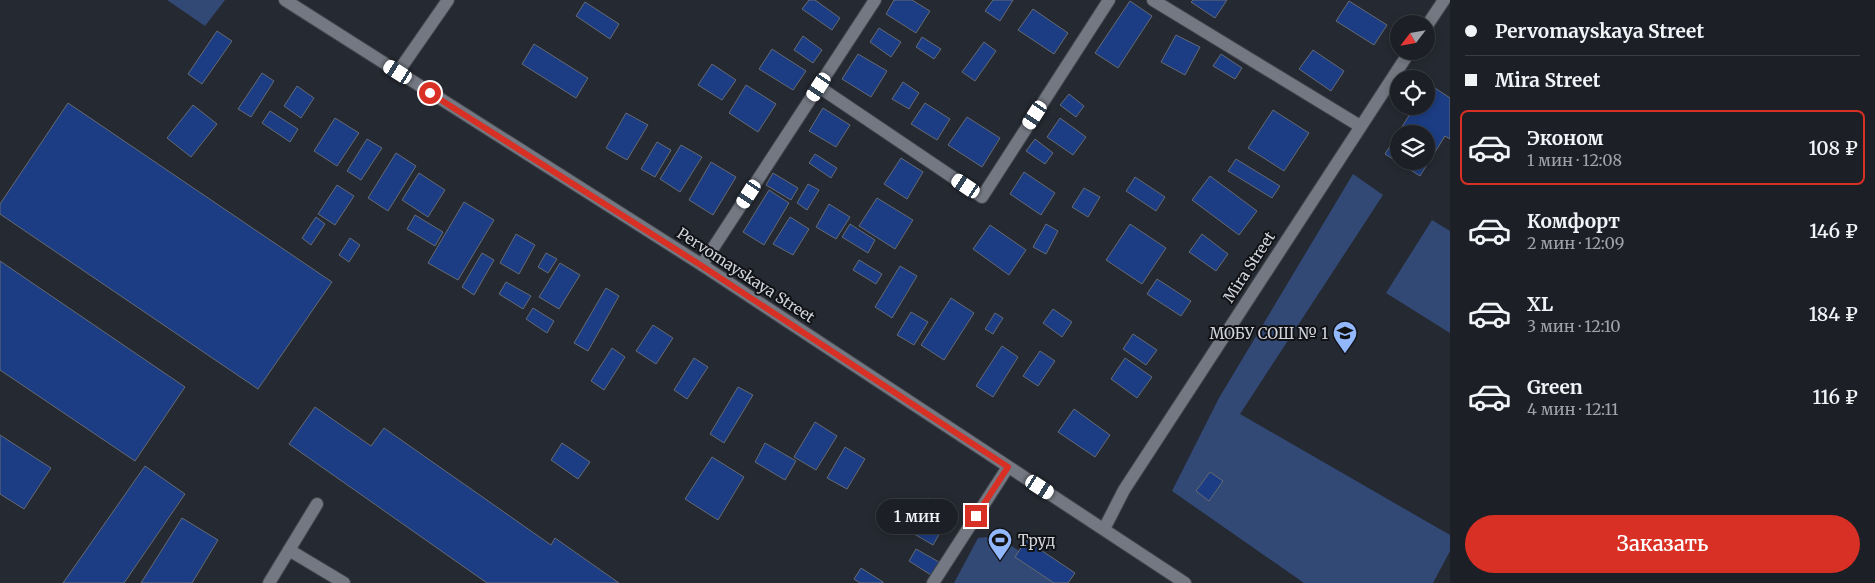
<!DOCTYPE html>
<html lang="ru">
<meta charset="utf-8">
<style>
body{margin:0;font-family:Merriweather,serif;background:#292c32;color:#f1f3f6;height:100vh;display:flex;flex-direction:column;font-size:19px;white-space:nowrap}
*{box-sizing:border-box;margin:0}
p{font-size:16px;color:#a0a2a7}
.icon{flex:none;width:28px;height:28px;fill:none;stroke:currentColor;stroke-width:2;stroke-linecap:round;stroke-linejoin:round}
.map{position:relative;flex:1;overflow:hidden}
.drawer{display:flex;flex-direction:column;background:#1c1f25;width:425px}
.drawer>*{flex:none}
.hud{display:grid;align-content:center;height:110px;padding:0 15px;background:#1c1f25}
.needle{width:32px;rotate:239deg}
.buttons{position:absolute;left:1390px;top:15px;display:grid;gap:10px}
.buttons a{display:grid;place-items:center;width:45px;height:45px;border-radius:50%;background:#1c1f25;box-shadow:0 2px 8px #0003,0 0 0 1px #3a3d42;font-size:25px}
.end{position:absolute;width:22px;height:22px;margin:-11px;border:6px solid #d93025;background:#fff;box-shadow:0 0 0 2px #fff}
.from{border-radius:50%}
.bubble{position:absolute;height:35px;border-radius:18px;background:#1c1f25;box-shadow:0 2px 8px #0003,0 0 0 1px #3a3d42;font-size:16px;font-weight:600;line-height:35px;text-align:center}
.car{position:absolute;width:15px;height:30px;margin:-15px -8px;border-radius:6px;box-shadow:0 0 4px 1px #0007;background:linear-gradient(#fff 24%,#345 0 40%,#fff 0 76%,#345 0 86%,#fff 0)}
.hud b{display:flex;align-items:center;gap:18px;height:48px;font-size:19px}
.hud b+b{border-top:1px solid #3a3d42}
.hud i{width:12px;height:12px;background:#f1f3f6}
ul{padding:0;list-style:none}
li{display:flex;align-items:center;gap:15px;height:75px;margin:0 10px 8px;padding:0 5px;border:2px solid transparent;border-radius:8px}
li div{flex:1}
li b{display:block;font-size:19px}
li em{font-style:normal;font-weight:600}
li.on{border-color:#d93025}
li>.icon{width:45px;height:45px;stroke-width:1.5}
.button{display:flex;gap:10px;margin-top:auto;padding:10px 15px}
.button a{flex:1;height:58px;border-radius:30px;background:#d93025;color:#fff;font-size:20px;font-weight:600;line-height:58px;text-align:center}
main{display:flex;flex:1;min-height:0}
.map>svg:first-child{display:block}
</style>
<main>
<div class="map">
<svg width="1450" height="583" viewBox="0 0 1450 583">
<rect width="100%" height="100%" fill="#252931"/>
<g fill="#334975">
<polygon points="167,0 225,0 205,26"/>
<polygon points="1353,174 1383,195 1240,414 1450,535 1450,551 1433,583 1304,583 1172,491 1219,398"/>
<polygon points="1432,220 1450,231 1450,333 1386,293"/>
<polygon points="996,536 1069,583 954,583 978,538"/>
</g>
<g fill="#1c3d83" stroke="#656a73" fill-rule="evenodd">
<polygon points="809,0 815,0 840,18 832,30 802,9"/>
<polygon points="894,0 912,0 930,11 916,33 886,14"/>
<polygon points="993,0 1013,0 1000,21 985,11"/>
<polygon points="1193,0 1227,0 1215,18 1191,2"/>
<polygon points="1130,1 1152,16 1118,68 1095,53"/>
<polygon points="1349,1 1387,25 1374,45 1336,21"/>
<polygon points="585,2 619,24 610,39 576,16"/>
<polygon points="1033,9 1068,33 1054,54 1018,30"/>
<polygon points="879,28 901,42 891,57 870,42"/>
<polygon points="217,31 232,41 202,84 188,74"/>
<polygon points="1176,35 1200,47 1185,75 1161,62"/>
<polygon points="803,36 822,50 813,63 794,50"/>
<polygon points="922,37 941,49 934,59 916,47"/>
<polygon points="984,42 996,51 975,81 962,72"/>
<polygon points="534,44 588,78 576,98 522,64"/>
<polygon points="772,49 806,71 793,90 759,69"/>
<polygon points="1313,50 1344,71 1331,91 1299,69"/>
<polygon points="858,54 887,71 871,97 842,79"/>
<polygon points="1221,54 1242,68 1235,79 1213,66"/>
<polygon points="712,64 736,80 722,100 698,85"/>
<polygon points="262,73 274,81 251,117 238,109"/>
<polygon points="903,82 919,93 909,109 892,99"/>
<path d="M1429,84L1450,98V139L1445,136L1420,176L1385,154L1415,106H1426V89ZM1399,134H1426V161H1399Z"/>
<polygon points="746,85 776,104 758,132 729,113"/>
<polygon points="297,86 314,98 301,118 284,106"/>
<polygon points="1069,94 1084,106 1076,117 1060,105"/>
<polygon points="68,103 332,282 258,389 0,214 0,204"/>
<polygon points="925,103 950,119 937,140 911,124"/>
<polygon points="193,105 217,124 191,157 167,138"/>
<polygon points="823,108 850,125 836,147 809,131"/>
<polygon points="1273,110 1309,133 1284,171 1248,148"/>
<polygon points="270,111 298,129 290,142 262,123"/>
<polygon points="626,113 648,125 627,160 606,148"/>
<polygon points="967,117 1000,138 982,167 948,145"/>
<polygon points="335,118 359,133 337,166 314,151"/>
<polygon points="1060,118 1086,137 1073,155 1047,137"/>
<polygon points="367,139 382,148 361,180 347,171"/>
<polygon points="1035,139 1053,153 1045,164 1026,151"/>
<polygon points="657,142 671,150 655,177 641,169"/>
<polygon points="681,145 702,157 680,192 660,179"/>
<polygon points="396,153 416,166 388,211 368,198"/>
<polygon points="815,154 837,168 831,178 809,163"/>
<polygon points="901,158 923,172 907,199 884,184"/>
<polygon points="1236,159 1280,186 1272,198 1228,171"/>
<polygon points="711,162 736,177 713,215 689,200"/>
<polygon points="1024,172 1055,193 1041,215 1010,194"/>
<polygon points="419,173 445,190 428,217 402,200"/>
<polygon points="773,173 798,188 791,200 766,185"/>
<polygon points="1210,176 1257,211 1239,235 1192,200"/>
<polygon points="1135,177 1165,197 1156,211 1126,191"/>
<polygon points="808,184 819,190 807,210 797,203"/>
<polygon points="337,185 354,196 335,225 318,214"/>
<polygon points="1084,188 1100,197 1088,217 1072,207"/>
<polygon points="769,190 789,203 764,245 743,232"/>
<polygon points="877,198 913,220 895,249 859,226"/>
<polygon points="464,202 494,220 458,280 428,263"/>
<polygon points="829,204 850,217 836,239 816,227"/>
<polygon points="415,215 443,232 435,246 407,229"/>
<polygon points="316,217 325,224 311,245 302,238"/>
<polygon points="790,217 809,229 793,255 773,244"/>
<polygon points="850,224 875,240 868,253 842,237"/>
<polygon points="1046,224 1058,231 1046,254 1033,247"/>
<polygon points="1130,224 1166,248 1142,284 1106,260"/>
<polygon points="990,225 1026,250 1009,275 973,249"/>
<polygon points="516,234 535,245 519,274 500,263"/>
<polygon points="1202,234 1228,254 1216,271 1189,252"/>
<polygon points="350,238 360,245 349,262 339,255"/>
<polygon points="482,253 494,260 474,295 462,287"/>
<polygon points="546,253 557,259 548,273 538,267"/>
<polygon points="859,260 882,274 876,284 853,270"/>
<polygon points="0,261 185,387 135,461 0,370"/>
<polygon points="560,263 580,275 559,309 539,297"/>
<polygon points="900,266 917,276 892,318 875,307"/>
<polygon points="1157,279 1191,301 1181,316 1147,294"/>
<polygon points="506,282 531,296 523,309 499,294"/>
<polygon points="606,288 619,296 588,351 574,343"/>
<polygon points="951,298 974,313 944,360 921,345"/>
<polygon points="533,308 554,321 547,333 526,319"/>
<polygon points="1053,309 1072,322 1062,337 1043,323"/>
<polygon points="911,312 928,322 914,345 897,335"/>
<polygon points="995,313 1003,318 993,334 985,329"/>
<polygon points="653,325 673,338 656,364 636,351"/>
<polygon points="1133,334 1157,350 1146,365 1123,349"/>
<polygon points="1002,346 1018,357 993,397 976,386"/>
<polygon points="612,348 625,357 604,390 591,381"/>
<polygon points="1040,351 1055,361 1038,386 1023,376"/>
<polygon points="694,358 708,367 687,399 674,390"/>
<polygon points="1125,358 1152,377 1137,398 1111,379"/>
<polygon points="738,387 753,395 724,443 710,434"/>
<polygon points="315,407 371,446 384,428 551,545 555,538 619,583 487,583 289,444"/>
<polygon points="1074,409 1110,435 1095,457 1058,432"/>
<polygon points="815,422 837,436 816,470 794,457"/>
<polygon points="0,435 51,468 24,509 0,494"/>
<polygon points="562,443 590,462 578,479 551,460"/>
<polygon points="765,443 796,461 785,480 755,462"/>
<polygon points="845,447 865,459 847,489 827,478"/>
<polygon points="712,457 744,477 718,520 685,499"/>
<polygon points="145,466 185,494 124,583 63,583"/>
<polygon points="1210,472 1223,481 1209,501 1196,491"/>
<polygon points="928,498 952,512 933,545 909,531"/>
<polygon points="182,518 218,540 192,583 141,583"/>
<polygon points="1026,540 1075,573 1068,583 1054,583 1015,557"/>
<polygon points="916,549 939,562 931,575 909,561"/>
<polygon points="861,568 883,582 883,583 860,583 854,579"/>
</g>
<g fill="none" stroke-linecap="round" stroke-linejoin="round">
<defs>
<g id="lane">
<polyline points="289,550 344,583"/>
<polyline points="269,583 317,504"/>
</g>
<g id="street">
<polyline points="1153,0 1360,126"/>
<polyline points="819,87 982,197 1109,0"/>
<polyline points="702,265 875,0"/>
<polyline points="933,583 1008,467"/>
</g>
<g id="secondary">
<polyline points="285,0 702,265 1185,583"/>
<polyline points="1426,27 1444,0"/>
<polyline points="398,72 448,0"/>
<polyline points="1104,529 1124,490 1410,51"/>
</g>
</defs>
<use href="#lane" stroke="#41444b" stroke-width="14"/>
<use href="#street" stroke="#41444b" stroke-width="14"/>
<use href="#secondary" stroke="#41444b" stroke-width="14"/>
<use href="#lane" stroke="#737882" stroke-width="12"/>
<use href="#street" stroke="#737882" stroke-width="12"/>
<use href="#secondary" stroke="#737882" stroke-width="12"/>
</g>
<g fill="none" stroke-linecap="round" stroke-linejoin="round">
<polyline stroke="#d93025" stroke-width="6" points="430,93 702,266 1008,467 976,516"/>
</g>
<defs>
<symbol id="school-pin" viewBox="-11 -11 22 30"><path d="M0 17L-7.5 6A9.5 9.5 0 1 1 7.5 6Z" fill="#93b7fd" stroke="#101216"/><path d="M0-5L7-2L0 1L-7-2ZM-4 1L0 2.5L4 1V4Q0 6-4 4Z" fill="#111"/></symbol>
<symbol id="stadium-pin" viewBox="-11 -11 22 30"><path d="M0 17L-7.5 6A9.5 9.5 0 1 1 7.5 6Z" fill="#93b7fd" stroke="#101216"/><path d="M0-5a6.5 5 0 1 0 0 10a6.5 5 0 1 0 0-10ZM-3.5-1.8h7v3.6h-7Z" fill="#111"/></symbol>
</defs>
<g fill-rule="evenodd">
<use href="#school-pin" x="1331" y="319" width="28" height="38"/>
<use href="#stadium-pin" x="986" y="526" width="28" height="38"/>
</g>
<g text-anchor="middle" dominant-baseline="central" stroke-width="4" stroke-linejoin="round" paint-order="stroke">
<g font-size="15" fill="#d1d4da" stroke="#101216">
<text transform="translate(1249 267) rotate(-57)">Mira Street</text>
<text transform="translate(746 275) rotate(33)">Pervomayskaya Street</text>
</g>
<g font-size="15" fill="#d1d4da" stroke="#101216" text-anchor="end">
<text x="1328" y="333">МОБУ СОШ № 1</text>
<text x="1018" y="540" text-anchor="start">Труд</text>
</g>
</g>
</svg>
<div class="buttons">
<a><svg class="needle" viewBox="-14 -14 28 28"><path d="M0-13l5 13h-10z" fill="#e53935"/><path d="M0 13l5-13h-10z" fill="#a0a2a7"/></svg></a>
<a><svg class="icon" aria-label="locate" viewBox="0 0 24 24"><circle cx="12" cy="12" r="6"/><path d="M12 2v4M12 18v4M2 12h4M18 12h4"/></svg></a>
<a><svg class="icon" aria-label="layers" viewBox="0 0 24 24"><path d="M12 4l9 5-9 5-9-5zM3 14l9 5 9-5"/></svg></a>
</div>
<i class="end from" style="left:430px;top:93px"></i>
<i class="end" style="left:976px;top:516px"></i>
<div class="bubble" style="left:876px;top:499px;width:82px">1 мин</div>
<i class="car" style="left:398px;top:72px;rotate:302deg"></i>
<i class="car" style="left:819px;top:87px;rotate:213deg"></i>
<i class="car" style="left:1035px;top:115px;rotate:213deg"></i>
<i class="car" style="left:966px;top:186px;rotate:304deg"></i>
<i class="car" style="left:749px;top:194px;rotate:213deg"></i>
<i class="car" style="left:1040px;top:487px;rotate:123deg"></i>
</div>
<section class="drawer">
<div class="hud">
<b><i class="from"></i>Pervomayskaya Street</b>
<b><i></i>Mira Street</b>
</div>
<ul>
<li class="on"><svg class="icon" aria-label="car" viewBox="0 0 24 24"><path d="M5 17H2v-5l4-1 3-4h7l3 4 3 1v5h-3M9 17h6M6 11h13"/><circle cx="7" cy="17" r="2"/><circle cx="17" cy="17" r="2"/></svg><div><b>Эконом</b><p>1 мин · 12:08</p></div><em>108 ₽</em></li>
<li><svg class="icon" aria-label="car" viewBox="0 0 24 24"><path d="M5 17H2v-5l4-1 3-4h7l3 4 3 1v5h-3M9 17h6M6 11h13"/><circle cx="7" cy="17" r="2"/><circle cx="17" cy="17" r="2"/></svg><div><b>Комфорт</b><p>2 мин · 12:09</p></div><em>146 ₽</em></li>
<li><svg class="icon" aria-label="car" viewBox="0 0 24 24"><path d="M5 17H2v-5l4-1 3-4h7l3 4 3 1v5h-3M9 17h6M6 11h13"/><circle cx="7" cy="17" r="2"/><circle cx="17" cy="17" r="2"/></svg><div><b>XL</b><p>3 мин · 12:10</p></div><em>184 ₽</em></li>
<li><svg class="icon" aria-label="car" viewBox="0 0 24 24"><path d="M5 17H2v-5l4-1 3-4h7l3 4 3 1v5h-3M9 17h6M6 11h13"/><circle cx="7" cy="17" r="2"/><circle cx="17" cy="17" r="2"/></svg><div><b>Green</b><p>4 мин · 12:11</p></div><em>116 ₽</em></li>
</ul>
<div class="button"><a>Заказать</a></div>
</section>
</main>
